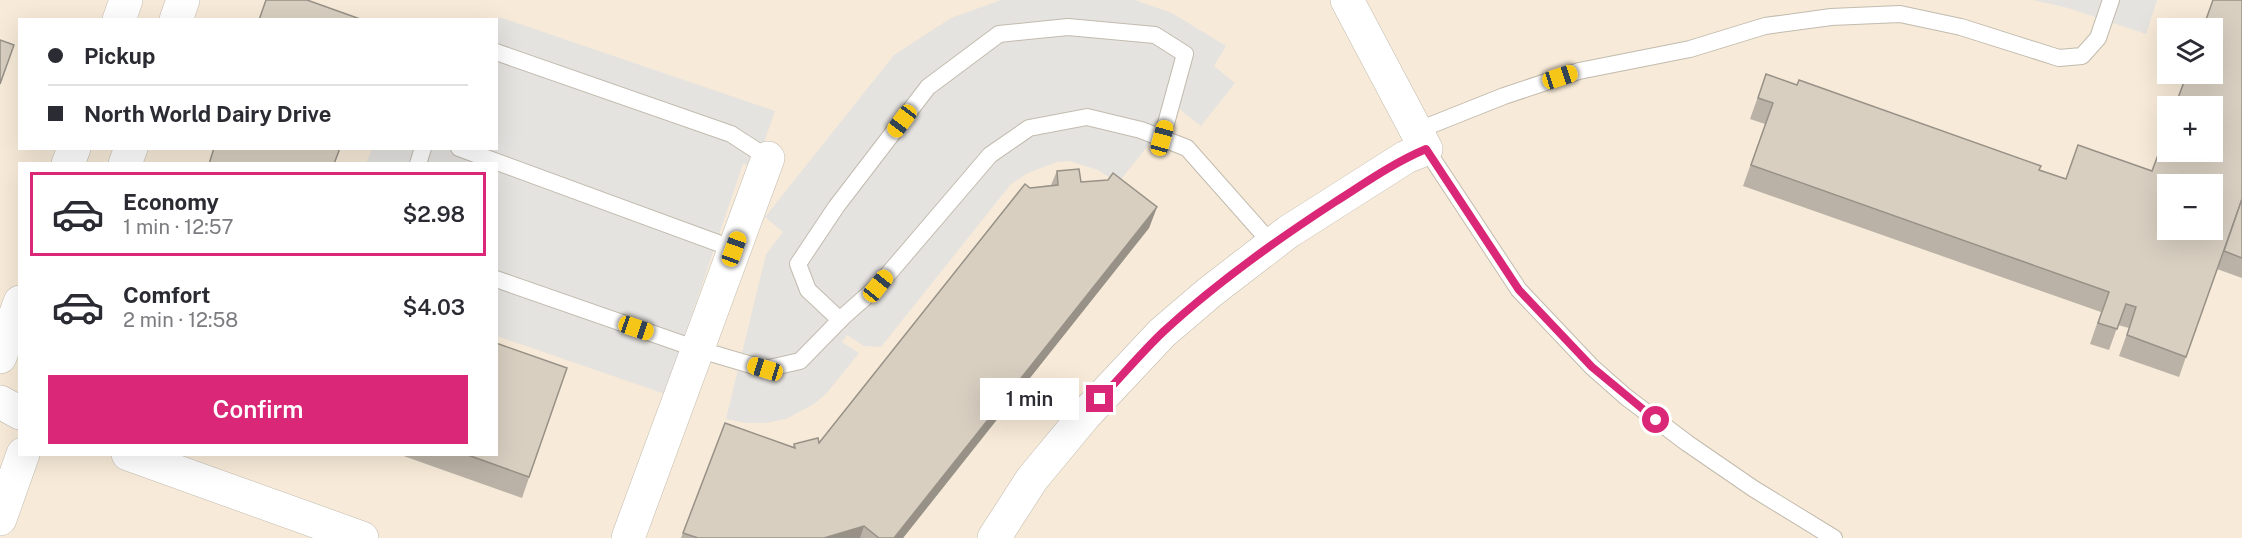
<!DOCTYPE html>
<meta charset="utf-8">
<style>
body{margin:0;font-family:"Public Sans",sans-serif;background:#f7f7f7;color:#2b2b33;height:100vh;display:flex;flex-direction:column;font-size:22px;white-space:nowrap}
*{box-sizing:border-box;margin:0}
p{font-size:20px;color:#7c7c81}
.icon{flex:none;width:33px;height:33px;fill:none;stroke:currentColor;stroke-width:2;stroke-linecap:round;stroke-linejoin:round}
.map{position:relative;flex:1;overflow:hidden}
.drawer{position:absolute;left:18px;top:162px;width:480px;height:294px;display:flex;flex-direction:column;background:#fff;border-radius:0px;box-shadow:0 6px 24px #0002}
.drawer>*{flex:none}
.hud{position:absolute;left:18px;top:18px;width:480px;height:132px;border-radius:0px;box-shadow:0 6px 24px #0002;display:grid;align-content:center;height:132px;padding:0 30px;background:#fff}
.tools{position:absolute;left:2157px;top:18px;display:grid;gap:12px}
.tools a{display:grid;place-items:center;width:66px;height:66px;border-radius:0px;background:#fff;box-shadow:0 6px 24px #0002;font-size:30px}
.end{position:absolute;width:27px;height:27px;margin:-14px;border:8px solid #db2777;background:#fff;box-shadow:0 0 0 3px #fff}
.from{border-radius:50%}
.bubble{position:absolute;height:42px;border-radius:0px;background:#fff;box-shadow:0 6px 24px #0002;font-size:20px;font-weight:600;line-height:42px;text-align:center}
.car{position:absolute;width:18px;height:36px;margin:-18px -9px;border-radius:8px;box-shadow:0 0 4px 2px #0007;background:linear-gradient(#f5c518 24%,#345 0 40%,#f5c518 0 76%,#345 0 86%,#f5c518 0)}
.hud b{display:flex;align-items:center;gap:21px;height:57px;font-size:22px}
.hud b+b{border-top:2px solid #e1e1e2}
.hud i{width:15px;height:15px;background:#2b2b33}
ul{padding:10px 0 0;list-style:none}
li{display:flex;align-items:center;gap:18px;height:84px;margin:0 12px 9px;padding:0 18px;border:3px solid transparent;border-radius:0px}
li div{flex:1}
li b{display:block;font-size:22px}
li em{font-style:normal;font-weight:600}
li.active{border-color:#db2777}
li>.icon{width:54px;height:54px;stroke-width:1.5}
.primary-button{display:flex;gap:12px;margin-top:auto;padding:12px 30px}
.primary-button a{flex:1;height:69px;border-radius:0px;background:#db2777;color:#fff;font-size:24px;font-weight:600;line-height:69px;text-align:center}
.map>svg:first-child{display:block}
</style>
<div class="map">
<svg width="2242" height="538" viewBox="0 0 2242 538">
<rect width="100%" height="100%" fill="#f6f3ec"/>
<path fill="#f7ead8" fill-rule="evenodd" d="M0,0H2242V538H0ZM20,20H496V148H20ZM2168,28H2212V74H2168ZM2168,106H2212V152H2168ZM20,164H496V454H20ZM2168,184H2212V230H2168Z"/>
<g fill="#e5e3e0">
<polygon points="1001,0 1135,0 1172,13 1226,46 1214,66 1235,83 1201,126 1178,108 1118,183 1098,170 1069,161 1057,162 1028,173 1011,184 881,347 864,346 847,335 842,342 859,353 826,394 814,404 786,419 766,423 746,423 726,419 766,254 783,232 765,217 894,55 951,18"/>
<polygon points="2033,0 2157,0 2146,34 2068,8"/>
<polygon points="499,17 775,111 755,168 743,164 665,394 497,336 496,164 366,164 372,149 496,148 496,24"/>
</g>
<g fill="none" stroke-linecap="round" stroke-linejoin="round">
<defs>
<g id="service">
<polyline points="496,52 731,134 768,158"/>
<polyline points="1416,131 1504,96 1579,71 1690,49 1765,26 1831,17 1900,14 1961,27 2059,58 2082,56 2098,38 2111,0"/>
<polyline points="459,148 734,249"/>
<polyline points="1426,149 1519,290 1592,367 1626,397 1687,443 1754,489 1834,538"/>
<polyline points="418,164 423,148"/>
<polyline points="496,279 697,349 765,369 800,361 844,316 878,286 990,155 1029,128 1087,117 1141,130 1187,148 1272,244"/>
<polyline points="840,320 808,290 798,264 836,207 928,87 999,34 1068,27 1155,35 1185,54 1162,138"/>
</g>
<g id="minor">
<polyline points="119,20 126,0"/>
<polyline points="176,20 183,0"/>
<polyline points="68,164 74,148"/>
<polyline points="125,164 131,148"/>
<polyline points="0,357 20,302"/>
<polyline points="0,402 20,413"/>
<polyline points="128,454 362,538"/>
<polyline points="0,519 23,454"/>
<polyline points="628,538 768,158"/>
<polyline points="994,538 1032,479 1085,415 1162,333 1210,292 1288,232 1406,157 1426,149 1347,0"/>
</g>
</defs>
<use href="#service" stroke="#c2bbae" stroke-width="18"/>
<use href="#minor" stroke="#c2bbae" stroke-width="34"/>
<use href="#service" stroke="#fff" stroke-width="16"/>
<use href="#minor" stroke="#fff" stroke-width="33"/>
</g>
<g fill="#bab2a6">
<polygon points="2242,0 2242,278 2217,269 2179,377 2119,356 2129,328 2118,325 2109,350 2090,344 2101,312 1743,186 1765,124 1750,119 1766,74 2066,179 2152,171"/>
<polygon points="1057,171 1081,182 1157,207 1149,228 903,538 681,538 725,423 793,448 794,444 819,443 1030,188 1051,185"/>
<polygon points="567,368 522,498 398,454 496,454"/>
</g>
<g fill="#979187">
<polygon points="1157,207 1149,228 903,538 894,538"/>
<polygon points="864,526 860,538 824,538"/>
</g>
<g fill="#d8cfc1" stroke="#979187" stroke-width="1.5" fill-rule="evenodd">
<polygon points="266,0 307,0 363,20 259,20"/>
<path d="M2213,0H2242V199L2186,357L2127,335L2136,307L2126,304L2117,329L2098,323L2109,292L1751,165L1773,103L1758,98L1766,74L1797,85L1799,80L2041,166L2039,170L2066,179L2078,145L2152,171L2168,128V152H2212V106H2175L2187,74H2212V28H2203ZM2168,184H2212V230H2168Z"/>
<polygon points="0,40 14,45 0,84"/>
<polygon points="214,148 340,148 334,164 209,164"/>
<polygon points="1079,169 1081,182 1108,180 1113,173 1157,207 894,538 879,538 864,526 824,538 698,538 683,533 725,423 795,448 794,444 818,438 819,443 1025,184 1030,188 1058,185 1057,171"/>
<polygon points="2242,199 2242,258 2224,251"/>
<polygon points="496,343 567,368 529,477 465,454 496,454"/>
</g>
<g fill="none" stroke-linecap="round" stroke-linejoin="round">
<path stroke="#db2777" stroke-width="8" d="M1100,399C1121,377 1141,353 1163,332C1216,283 1275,241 1335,202C1365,183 1393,163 1426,149L1519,290L1592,367L1656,420"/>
</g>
</svg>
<div class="tools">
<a><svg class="icon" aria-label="layers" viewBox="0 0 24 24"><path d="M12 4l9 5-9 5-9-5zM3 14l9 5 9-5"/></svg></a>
<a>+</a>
<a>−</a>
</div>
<i class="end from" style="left:1656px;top:420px"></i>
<i class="end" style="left:1100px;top:399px"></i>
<div class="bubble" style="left:980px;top:378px;width:99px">1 min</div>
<i class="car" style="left:1560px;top:77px;rotate:72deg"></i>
<i class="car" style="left:902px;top:121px;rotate:217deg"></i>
<i class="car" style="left:1162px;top:138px;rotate:15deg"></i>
<i class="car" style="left:734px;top:249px;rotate:20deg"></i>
<i class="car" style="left:878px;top:286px;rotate:39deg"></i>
<i class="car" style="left:636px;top:328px;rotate:109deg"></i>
<i class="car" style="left:765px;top:369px;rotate:287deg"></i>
<div class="hud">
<b><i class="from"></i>Pickup</b>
<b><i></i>North World Dairy Drive</b>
</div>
<section class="drawer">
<ul>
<li class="active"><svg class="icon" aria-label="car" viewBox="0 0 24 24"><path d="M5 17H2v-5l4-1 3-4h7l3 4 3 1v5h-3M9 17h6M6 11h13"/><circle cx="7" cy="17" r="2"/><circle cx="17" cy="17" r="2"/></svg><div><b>Economy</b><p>1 min · 12:57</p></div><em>$2.98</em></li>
<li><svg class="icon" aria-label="car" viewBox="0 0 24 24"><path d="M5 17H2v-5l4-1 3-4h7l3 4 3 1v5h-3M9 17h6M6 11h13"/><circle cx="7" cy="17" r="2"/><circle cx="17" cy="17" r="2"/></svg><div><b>Comfort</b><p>2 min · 12:58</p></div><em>$4.03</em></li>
</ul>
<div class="primary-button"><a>Confirm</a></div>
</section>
</div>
